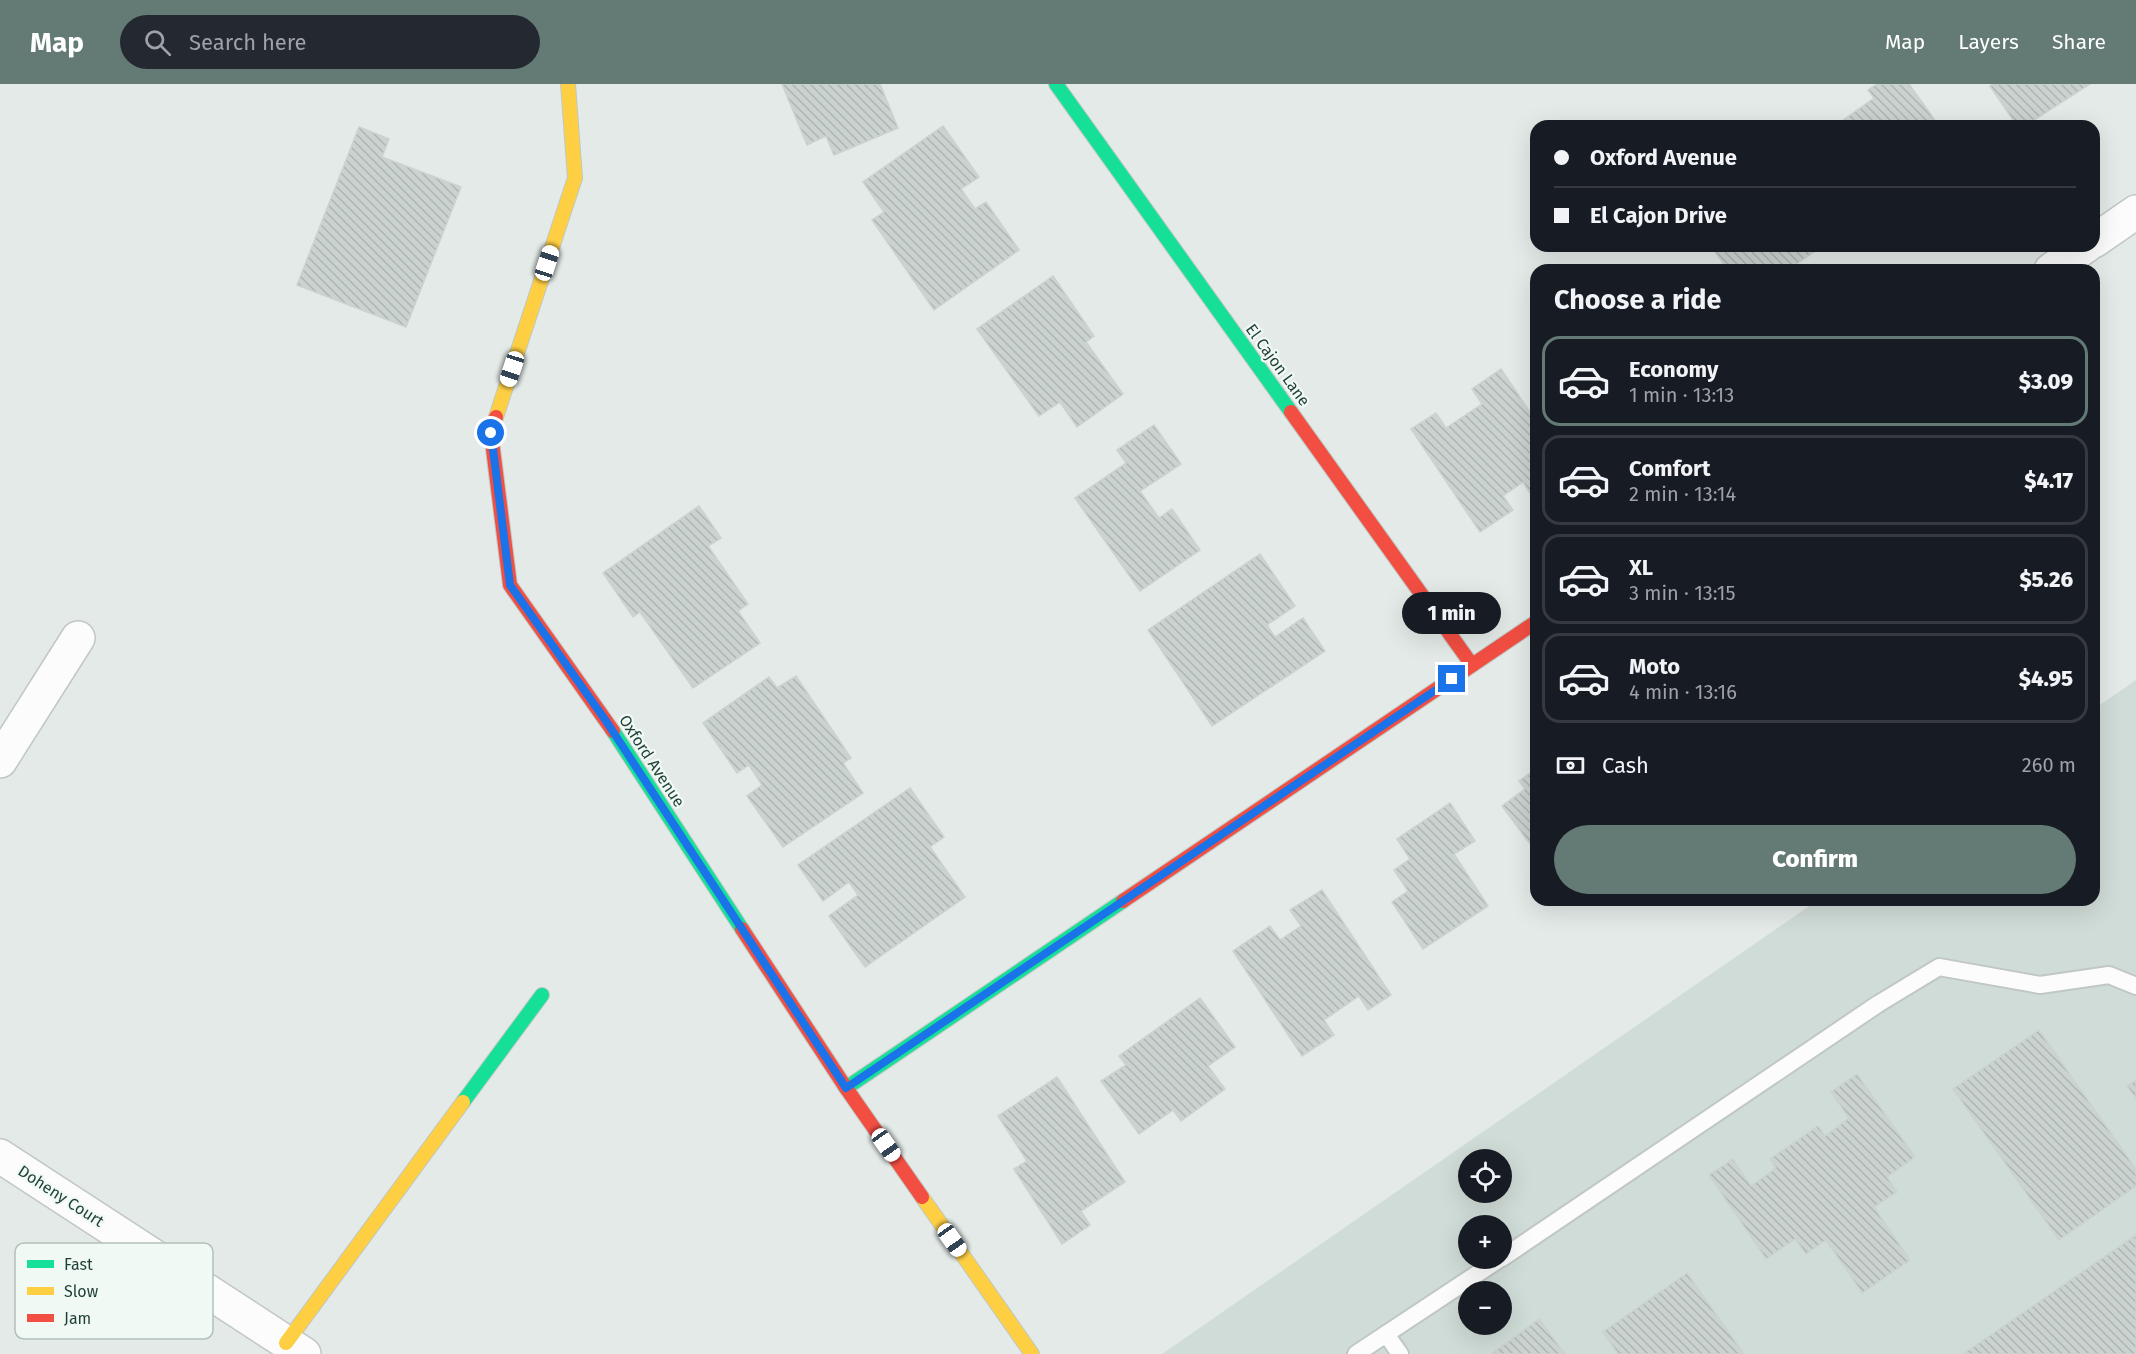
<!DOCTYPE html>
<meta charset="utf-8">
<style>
body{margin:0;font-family:"Fira Sans",sans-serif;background:#242831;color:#f1f3f6;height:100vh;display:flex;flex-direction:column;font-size:22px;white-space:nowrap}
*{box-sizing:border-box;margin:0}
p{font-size:20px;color:#9ea1a6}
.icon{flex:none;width:33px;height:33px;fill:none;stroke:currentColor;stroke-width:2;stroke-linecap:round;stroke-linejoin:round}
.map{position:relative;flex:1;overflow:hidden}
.sheet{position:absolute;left:1530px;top:180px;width:570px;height:642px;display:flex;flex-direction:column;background:#171b24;border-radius:18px;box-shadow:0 6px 24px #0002}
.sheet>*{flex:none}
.top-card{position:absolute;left:1530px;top:36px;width:570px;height:132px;border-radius:18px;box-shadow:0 6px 24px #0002;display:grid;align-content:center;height:132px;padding:0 24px;background:#171b24}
.buttons{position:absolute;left:1458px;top:1065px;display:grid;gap:12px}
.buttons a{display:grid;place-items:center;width:54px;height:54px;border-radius:50%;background:#171b24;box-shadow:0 6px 24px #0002;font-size:30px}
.end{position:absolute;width:27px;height:27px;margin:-14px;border:8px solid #1a73e8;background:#fff;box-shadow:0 0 0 3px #fff}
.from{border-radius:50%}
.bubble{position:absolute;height:42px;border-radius:21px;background:#171b24;box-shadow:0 6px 24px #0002;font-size:20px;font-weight:800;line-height:42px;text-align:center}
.car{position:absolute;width:18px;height:36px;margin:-18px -9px;border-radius:8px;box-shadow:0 0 4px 2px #0007;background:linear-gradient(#fff 24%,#345 0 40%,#fff 0 76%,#345 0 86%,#fff 0)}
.top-card b{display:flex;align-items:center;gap:21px;height:57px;font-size:22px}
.top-card b+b{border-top:2px solid #363941}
.top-card i{width:15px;height:15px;background:#f1f3f6}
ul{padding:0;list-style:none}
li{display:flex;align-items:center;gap:18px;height:90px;margin:0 12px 9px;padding:0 12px;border:3px solid #363941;border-radius:18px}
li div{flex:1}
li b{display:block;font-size:22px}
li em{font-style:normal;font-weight:800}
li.selected{border-color:#637b74}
li>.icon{width:54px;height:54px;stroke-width:1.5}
h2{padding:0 24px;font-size:27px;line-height:72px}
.pay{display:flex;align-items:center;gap:15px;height:66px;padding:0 24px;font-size:22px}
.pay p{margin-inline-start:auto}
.action{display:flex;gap:12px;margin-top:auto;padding:12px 24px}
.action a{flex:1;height:69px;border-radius:36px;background:#637b74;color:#fff;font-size:24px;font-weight:800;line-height:69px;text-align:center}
header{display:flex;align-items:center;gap:36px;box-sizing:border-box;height:84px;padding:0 30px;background:#637b74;color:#fff}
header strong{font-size:28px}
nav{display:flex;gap:33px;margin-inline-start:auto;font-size:21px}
.search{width:420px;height:54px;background:#242831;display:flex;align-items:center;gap:15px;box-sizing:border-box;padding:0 21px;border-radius:33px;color:#9ea1a6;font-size:22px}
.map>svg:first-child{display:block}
</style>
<header>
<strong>Map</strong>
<div class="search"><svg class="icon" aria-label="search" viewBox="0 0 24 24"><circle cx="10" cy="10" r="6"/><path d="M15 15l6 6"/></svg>Search here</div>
<nav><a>Map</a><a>Layers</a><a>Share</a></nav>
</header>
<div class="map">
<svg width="2136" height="1270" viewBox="0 0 2136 1270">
<defs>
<pattern id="building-back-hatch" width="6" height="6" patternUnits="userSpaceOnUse" patternTransform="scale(1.5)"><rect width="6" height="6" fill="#cbd3d0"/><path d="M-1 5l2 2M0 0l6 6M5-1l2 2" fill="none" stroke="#aeb6b3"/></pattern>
</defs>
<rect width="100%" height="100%" fill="#e3eae7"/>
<path fill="#d0dcd7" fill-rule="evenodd" d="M2136,596V1270H1162L1818,816H2094V625ZM1468,1076H1502V1108H1468ZM1468,1142H1502V1174H1468ZM1468,1208H1502V1240H1468Z"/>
<g fill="url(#building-back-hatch)" stroke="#cbd3d0" stroke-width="1.5">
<polygon points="782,0 880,0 898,44 834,71 826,52 807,61"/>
<polygon points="1877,0 1909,0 1939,42 1835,42 1874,14 1868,6"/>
<polygon points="1993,0 2090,0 2025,42 2017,42 1990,2"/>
<polygon points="943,42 979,93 961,105 975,125 986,118 1019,166 934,226 872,136 884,128 863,98"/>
<polygon points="359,43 389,55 382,73 461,103 406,243 297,201"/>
<polygon points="1711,162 1820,162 1821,163 1788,186 1728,186"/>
<polygon points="1053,192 1094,252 1086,258 1123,310 1077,343 1060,318 1039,332 977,245"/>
<polygon points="1501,285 1536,337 1536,410 1532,412 1523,398 1503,412 1513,426 1480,448 1411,345 1436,329 1446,344 1482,320 1472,305"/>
<polygon points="1154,341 1181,380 1140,407 1159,434 1172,425 1200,466 1140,507 1075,414 1126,379 1117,366"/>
<polygon points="699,422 721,454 708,462 748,520 738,527 760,559 693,604 640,528 633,533 603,489"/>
<polygon points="1260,470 1295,522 1267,541 1275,553 1303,534 1325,567 1212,642 1148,546"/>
<polygon points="796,592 851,674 843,679 863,709 783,763 747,712 762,701 749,681 737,689 703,639 769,593 777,604"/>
<polygon points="1536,685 1536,768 1502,722 1525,705 1519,697"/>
<polygon points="910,704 944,753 930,763 965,813 865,883 829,832 858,811 849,798 823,817 798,781"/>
<polygon points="1450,719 1475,757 1454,770 1488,822 1423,865 1392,818 1408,807 1394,786 1410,775 1397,755"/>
<polygon points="1322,806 1391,911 1368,926 1359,912 1324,936 1334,951 1302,972 1233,867 1270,842 1280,856 1301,842 1290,826"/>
<polygon points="1200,914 1235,963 1208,982 1225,1005 1181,1037 1173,1026 1139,1050 1101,997 1126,981 1119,972"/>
<polygon points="2039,946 2136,1085 2136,1102 2059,1156 1953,1005"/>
<polygon points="1857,990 1915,1073 1887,1093 1897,1108 1874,1123 1910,1176 1862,1209 1826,1156 1806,1170 1795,1155 1766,1175 1709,1091 1733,1075 1751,1102 1776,1084 1770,1075 1818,1042 1825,1052 1849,1034 1831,1008"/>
<polygon points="1057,993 1125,1098 1081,1127 1090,1141 1062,1160 1014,1085 1027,1077 998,1032"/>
<polygon points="2136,996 2136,1015 2127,1002"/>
<polygon points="2136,1151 2136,1270 1963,1270"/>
<polygon points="1687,1189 1744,1270 1618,1270 1603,1248"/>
<polygon points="1539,1235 1565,1270 1491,1270"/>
</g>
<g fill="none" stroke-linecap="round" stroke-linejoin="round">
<defs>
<g id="lane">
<polyline points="1502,1174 1878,920 1939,883 2040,901 2109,891 2136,902"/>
<polyline points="1386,1250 1400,1270"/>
<polyline points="1356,1270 1501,1174"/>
</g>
<g id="street">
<polyline points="2094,157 2136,128"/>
<polyline points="2051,186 2086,162"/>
<polyline points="0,677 78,554"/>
<polyline points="0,1072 304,1270"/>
</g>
<g id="fast">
<polyline points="1056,0 1291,328"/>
<polyline points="613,647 742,845"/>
<polyline points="846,1004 1123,817"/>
<polyline points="463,1018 542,911"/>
</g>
<g id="slow">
<polyline points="496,333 575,94 568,0"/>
<polyline points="922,1113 1032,1270"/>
<polyline points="286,1259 463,1018"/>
</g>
<g id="jam">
<polyline points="1291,328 1472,581"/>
<polyline points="496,333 491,349 510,501 613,647"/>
<polyline points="1123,817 1536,538"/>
<polyline points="742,845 846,1004 922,1113"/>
</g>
</defs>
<use href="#lane" stroke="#c0c7c4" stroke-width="20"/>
<use href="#street" stroke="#c0c7c4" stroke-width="36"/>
<use href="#fast" stroke="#bec8c4" stroke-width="16"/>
<use href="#slow" stroke="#bec8c4" stroke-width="16"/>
<use href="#jam" stroke="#bec8c4" stroke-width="16"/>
<use href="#lane" stroke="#fbfcfb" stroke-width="16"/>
<use href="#street" stroke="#fbfcfb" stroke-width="33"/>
<use href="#fast" stroke="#16e098" stroke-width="14"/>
<use href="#slow" stroke="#ffcf43" stroke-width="14"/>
<use href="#jam" stroke="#f24e42" stroke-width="14"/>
</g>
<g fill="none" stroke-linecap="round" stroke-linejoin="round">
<polyline stroke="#1a73e8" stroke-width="8" points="491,349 510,501 606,637 846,1004 1452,595"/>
</g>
<g text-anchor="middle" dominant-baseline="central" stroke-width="4.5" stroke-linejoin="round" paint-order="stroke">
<g font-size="16" fill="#1e3f36" stroke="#f1f9f4">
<text transform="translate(1278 281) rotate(54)">El Cajon Lane</text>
<text transform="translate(652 677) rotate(57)">Oxford Avenue</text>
<text transform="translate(61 1112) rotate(33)">Doheny Court</text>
</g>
</g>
<rect x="15" y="1159" width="198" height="96" rx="9" fill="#f1f9f4" stroke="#b2c1bb" stroke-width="1.5"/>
<rect x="27" y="1176" width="27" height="8" fill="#16e098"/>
<rect x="27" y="1203" width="27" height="8" fill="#ffcf43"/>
<rect x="27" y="1230" width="27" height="8" fill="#f24e42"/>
<g font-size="16" fill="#1e3f36">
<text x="64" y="1186">Fast</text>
<text x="64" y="1213">Slow</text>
<text x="64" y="1240">Jam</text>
</g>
</svg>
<div class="buttons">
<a><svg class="icon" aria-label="locate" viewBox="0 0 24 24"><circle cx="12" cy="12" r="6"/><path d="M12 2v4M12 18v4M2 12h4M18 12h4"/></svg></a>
<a>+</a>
<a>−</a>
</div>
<i class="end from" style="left:491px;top:349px"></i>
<i class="end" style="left:1452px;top:595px"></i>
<div class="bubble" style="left:1402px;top:508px;width:99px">1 min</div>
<i class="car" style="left:547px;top:179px;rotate:18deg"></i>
<i class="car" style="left:512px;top:285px;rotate:198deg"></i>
<i class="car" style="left:886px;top:1061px;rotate:145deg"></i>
<i class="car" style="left:952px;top:1156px;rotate:145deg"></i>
<div class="top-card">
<b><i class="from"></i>Oxford Avenue</b>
<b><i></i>El Cajon Drive</b>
</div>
<section class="sheet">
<h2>Choose a ride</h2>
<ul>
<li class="selected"><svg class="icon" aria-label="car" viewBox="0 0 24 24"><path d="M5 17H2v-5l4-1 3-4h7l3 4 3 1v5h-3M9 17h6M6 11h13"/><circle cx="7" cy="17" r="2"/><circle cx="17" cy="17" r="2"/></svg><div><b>Economy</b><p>1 min · 13:13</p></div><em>$3.09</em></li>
<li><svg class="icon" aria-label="car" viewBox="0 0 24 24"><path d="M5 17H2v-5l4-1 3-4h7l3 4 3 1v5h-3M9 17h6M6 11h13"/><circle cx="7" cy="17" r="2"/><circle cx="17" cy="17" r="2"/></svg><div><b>Comfort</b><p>2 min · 13:14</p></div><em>$4.17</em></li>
<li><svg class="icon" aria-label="car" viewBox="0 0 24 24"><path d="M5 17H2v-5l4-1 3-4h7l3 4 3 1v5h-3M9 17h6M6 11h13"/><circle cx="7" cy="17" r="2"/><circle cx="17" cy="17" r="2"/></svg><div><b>XL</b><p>3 min · 13:15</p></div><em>$5.26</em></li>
<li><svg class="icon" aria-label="car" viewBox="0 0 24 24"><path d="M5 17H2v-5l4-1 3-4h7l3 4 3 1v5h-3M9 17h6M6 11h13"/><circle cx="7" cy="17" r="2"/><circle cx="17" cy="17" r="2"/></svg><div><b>Moto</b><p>4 min · 13:16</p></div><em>$4.95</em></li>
</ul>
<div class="pay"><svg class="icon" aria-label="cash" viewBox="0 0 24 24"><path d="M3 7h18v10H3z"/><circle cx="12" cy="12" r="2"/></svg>Cash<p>260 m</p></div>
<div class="action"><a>Confirm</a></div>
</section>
</div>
